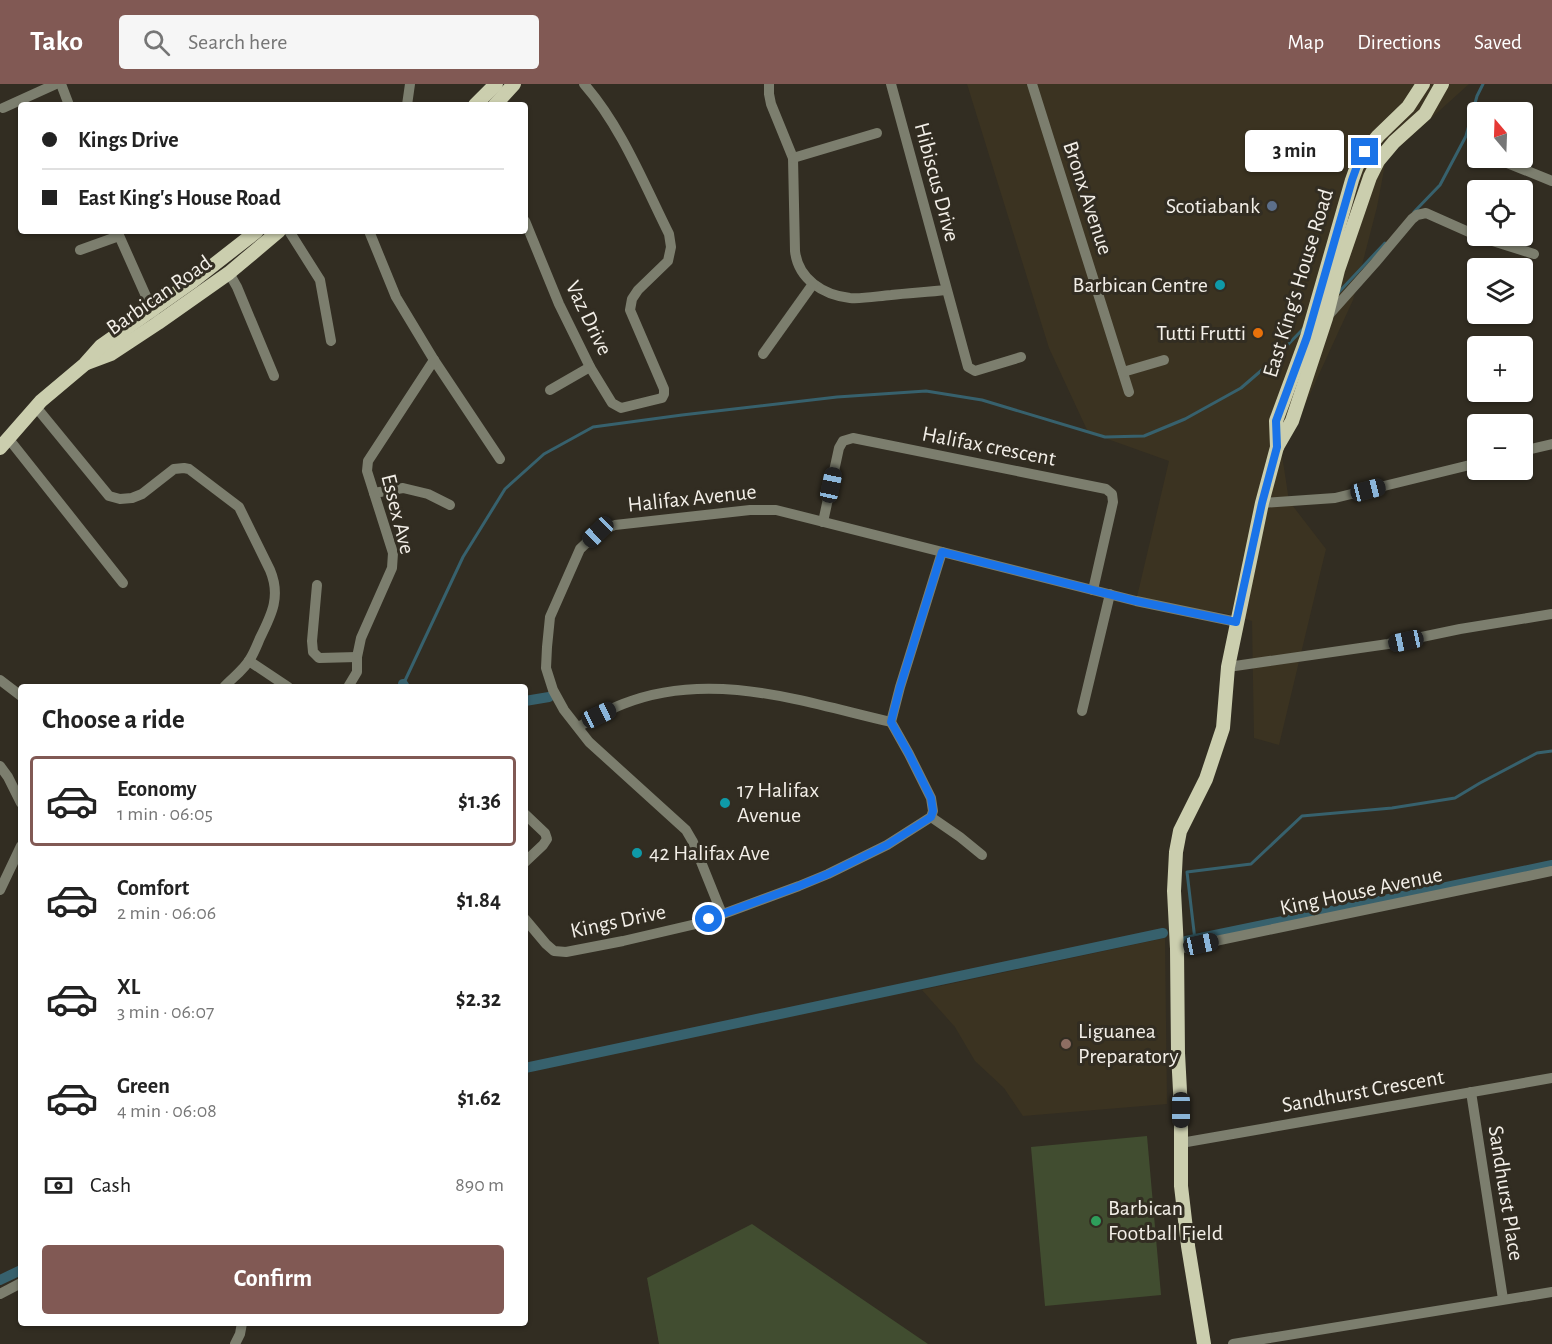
<!DOCTYPE html>
<meta charset="utf-8">
<style>
body{margin:0;font-family:"Alegreya Sans",sans-serif;background:#f6f6f6;color:#222;height:100vh;display:flex;flex-direction:column;font-size:22px;white-space:nowrap}
*{box-sizing:border-box;margin:0}
p{font-size:20px;color:#767676}
.icon{flex:none;width:33px;height:33px;fill:none;stroke:currentColor;stroke-width:2;stroke-linecap:round;stroke-linejoin:round}
.map{position:relative;flex:1;overflow:hidden}
.side{position:absolute;left:18px;top:600px;width:510px;height:642px;display:flex;flex-direction:column;background:#fff;border-radius:6px;box-shadow:0 2px 4px #0004}
.side>*{flex:none}
.top-card{position:absolute;left:18px;top:18px;width:510px;height:132px;border-radius:6px;box-shadow:0 2px 4px #0004;display:grid;align-content:center;height:132px;padding:0 24px;background:#fff}
.needle{width:39px;rotate:341deg}
.tools{position:absolute;left:1467px;top:18px;display:grid;gap:12px}
.tools a{display:grid;place-items:center;width:66px;height:66px;border-radius:6px;background:#fff;box-shadow:0 2px 4px #0004;font-size:30px}
.end{position:absolute;width:27px;height:27px;margin:-14px;border:8px solid #1a73e8;background:#fff;box-shadow:0 0 0 3px #fff}
.from{border-radius:50%}
.bubble{position:absolute;height:42px;border-radius:6px;background:#fff;box-shadow:0 2px 4px #0004;font-size:20px;font-weight:700;line-height:42px;text-align:center}
.car{position:absolute;width:18px;height:36px;margin:-18px -9px;border-radius:8px;box-shadow:0 0 4px 2px #0007;background:linear-gradient(#222 24%,#8ab4d8 0 40%,#222 0 76%,#8ab4d8 0 86%,#222 0)}
.top-card b{display:flex;align-items:center;gap:21px;height:57px;font-size:22px}
.top-card b+b{border-top:2px solid #e0e0e0}
.top-card i{width:15px;height:15px;background:#222}
ul{padding:0;list-style:none}
li{display:flex;align-items:center;gap:18px;height:90px;margin:0 12px 9px;padding:0 12px;border:3px solid transparent;border-radius:6px}
li div{flex:1}
li b{display:block;font-size:22px}
li em{font-style:normal;font-weight:700}
li.selected{border-color:#815954}
li>.icon{width:54px;height:54px;stroke-width:1.5}
h2{padding:0 24px;font-size:27px;line-height:72px}
.pay{display:flex;align-items:center;gap:15px;height:66px;padding:0 24px;font-size:22px}
.pay p{margin-inline-start:auto}
.button{display:flex;gap:12px;margin-top:auto;padding:12px 24px}
.button a{flex:1;height:69px;border-radius:6px;background:#815954;color:#fff;font-size:24px;font-weight:700;line-height:69px;text-align:center}
header{display:flex;align-items:center;gap:36px;box-sizing:border-box;height:84px;padding:0 30px;background:#815954;color:#fff}
header strong{font-size:28px}
nav{display:flex;gap:33px;margin-inline-start:auto;font-size:21px}
.search{width:420px;height:54px;background:#f6f6f6;display:flex;align-items:center;gap:15px;box-sizing:border-box;padding:0 21px;border-radius:6px;color:#767676;font-size:22px}
.map>svg:first-child{display:block}
</style>
<header>
<strong>Tako</strong>
<div class="search"><svg class="icon" aria-label="search" viewBox="0 0 24 24"><circle cx="10" cy="10" r="6"/><path d="M15 15l6 6"/></svg>Search here</div>
<nav><a>Map</a><a>Directions</a><a>Saved</a></nav>
</header>
<div class="map">
<svg width="1552" height="1260" viewBox="0 0 1552 1260">
<rect width="100%" height="100%" fill="#322d22"/>
<g fill="#3b3321">
<polygon points="967,0 1469,0 1386,75 1377,123 1353,216 1282,371 1289,417 1326,465 1279,661 1254,654 1252,537 1224,529 1136,517 1169,377 1088,348 1049,264"/>
<polygon points="1165,854 1167,1020 1023,1032 1004,1004 975,977 955,943 922,906"/>
</g>
<g fill="#414d30">
<polygon points="1147,1052 1161,1211 1045,1222 1031,1063"/>
<polygon points="752,1140 928,1260 659,1260 647,1194"/>
</g>
<g fill="none" stroke-linecap="round" stroke-linejoin="round">
<g stroke="#37616d" stroke-width="3">
<polyline points="1414,128 1440,101 1466,52 1477,12 1483,0"/>
<polyline points="1338,209 1385,159"/>
<polyline points="402,603 463,473 505,405 544,370 593,343 682,331 837,313 926,307 982,316 1105,353 1144,352 1185,335 1241,304 1270,279 1304,244"/>
<polyline points="1195,856 1187,788 1251,780 1302,732 1392,724 1455,714 1480,699 1537,669 1552,667"/>
</g>
<g stroke="#37616d" stroke-width="10">
<polyline points="403,600 405,603"/>
<polyline points="525,617 549,613"/>
<polyline points="1186,857 1552,781"/>
<polyline points="525,984 1163,849"/>
<polyline points="0,1196 21,1186"/>
</g>
<g stroke="#7c7e6e" stroke-width="10">
<polyline points="61,0 69,21"/>
<path d="M769,0V10L771,20L793,74L795,167C798,195 823,211 850,214C863,215 878,212 891,211C909,209 928,208 946,206"/>
<polyline points="891,0 968,283 975,287 1021,273"/>
<polyline points="1032,0 1129,308"/>
<polyline points="407,21 410,0"/>
<polyline points="3,24 56,0"/>
<polyline points="1473,64 1478,66"/>
<polyline points="793,74 877,49"/>
<polyline points="1495,74 1552,97"/>
<path d="M525,137L559,220L590,283L612,319L621,324L662,314L664,310V305L630,226L632,215L638,206L668,177L671,163L669,150C644,100 621,42 584,0"/>
<polyline points="117,147 154,230"/>
<polyline points="289,147 320,196 331,257"/>
<polyline points="369,147 396,213 434,276 500,375"/>
<polyline points="80,166 119,152"/>
<polyline points="229,189 237,203 274,292"/>
<polyline points="1326,234 1375,179 1412,135 1417,131 1426,129 1480,153 1534,170"/>
<polyline points="763,270 813,200"/>
<polyline points="1123,288 1164,276"/>
<polyline points="550,306 590,283"/>
<path d="M36,323L109,412L120,415L132,414L142,410L174,385L184,384L189,385L239,423L270,486C281,512 272,530 260,554C257,561 254,569 250,575C244,586 232,594 224,603"/>
<polyline points="8,354 123,499"/>
<polyline points="1522,367 1552,360"/>
<polyline points="374,409 403,404 428,410 450,421"/>
<polyline points="1262,419 1335,414 1478,379"/>
<polyline points="823,438 839,364 843,357 853,354 1106,405 1112,410 1113,418 1093,506"/>
<polyline points="317,501 312,557 313,568 319,574 357,573"/>
<polyline points="249,577 288,603"/>
<polyline points="1228,583 1388,560 1460,545 1552,530"/>
<polyline points="0,596 21,612"/>
<polyline points="348,603 357,588 357,573 361,554 392,484 393,469 367,387 368,377 434,276"/>
<polyline points="1082,627 1110,510"/>
<path d="M578,643C593,635 607,626 623,620C711,585 804,618 891,638"/>
<polyline points="0,682 8,693 21,719"/>
<polyline points="525,730 545,749 547,755 543,761 525,778"/>
<polyline points="931,733 960,753 982,771"/>
<polyline points="0,806 21,762"/>
<polyline points="722,830 693,758 686,746 589,658 564,626 553,606 546,584 547,563 550,533 580,465 598,448 615,441 750,426 776,426 1136,517 1237,538"/>
<polyline points="525,835 546,860 554,867 566,868 623,857 696,840 799,802 828,790 887,761 931,733 933,727 931,714 909,670 891,638 900,603 942,468"/>
<polyline points="1177,865 1552,787"/>
<polyline points="1471,1008 1503,1215"/>
<polyline points="1181,1059 1552,994"/>
<polyline points="0,1210 21,1199"/>
<polyline points="235,1260 240,1250 242,1239"/>
<polyline points="1233,1260 1552,1208"/>
</g>
<g stroke="#cbceae" stroke-width="14">
<polyline points="475,21 496,0"/>
<polyline points="495,21 514,0"/>
<polyline points="87,279 111,270 158,239 229,189 279,147"/>
<polyline points="1277,363 1292,337 1326,234 1338,186 1370,93 1378,77 1394,58 1425,30 1442,0"/>
<polyline points="0,364 41,317 85,280 101,262 193,197 257,147"/>
<polyline points="1204,1260 1188,1162 1181,1102 1181,1026 1178,969 1177,865 1174,807 1176,768 1180,747 1206,695 1223,644 1228,583 1262,419 1277,363 1276,337 1307,253 1352,96 1357,82 1365,68 1378,52 1408,23 1423,0"/>
</g>
</g>
<g fill="none" stroke-linecap="round" stroke-linejoin="round">
<polyline stroke="#1a73e8" stroke-width="8" points="709,835 799,802 828,790 887,761 931,733 933,727 931,714 909,670 891,638 900,603 942,468 1136,517 1236,538 1262,419 1277,363 1276,337 1307,253 1352,96 1357,82 1365,68"/>
</g>
<circle fill="#5c6f8a" stroke="#322d22" stroke-width="2" cx="1272" cy="122" r="6"/>
<g fill="#0f9aa8" stroke="#322d22" stroke-width="2">
<circle cx="1220" cy="201" r="6"/>
<circle cx="725" cy="719" r="6"/>
<circle cx="637" cy="769" r="6"/>
</g>
<circle fill="#e8710a" stroke="#322d22" stroke-width="2" cx="1258" cy="249" r="6"/>
<circle fill="#8d6e63" stroke="#322d22" stroke-width="2" cx="1066" cy="960" r="6"/>
<circle fill="#2e9e5b" stroke="#322d22" stroke-width="2" cx="1096" cy="1137" r="6"/>
<g text-anchor="middle" dominant-baseline="central" stroke-width="6" stroke-linejoin="round" paint-order="stroke">
<g font-size="22" fill="#f3efe8" stroke="#322d22">
<text transform="translate(937 98) rotate(75)">Hibiscus Drive</text>
<text transform="translate(1088 114) rotate(72)">Bronx Avenue</text>
<text transform="translate(1298 199) rotate(-73)">East King's House Road</text>
<text transform="translate(159 211) rotate(-35)">Barbican Road</text>
<text transform="translate(589 234) rotate(64)">Vaz Drive</text>
<text transform="translate(989 362) rotate(11)">Halifax crescent</text>
<text transform="translate(692 414) rotate(-6)">Halifax Avenue</text>
<text transform="translate(398 430) rotate(76)">Essex Ave</text>
<text transform="translate(1361 807) rotate(-12)">King House Avenue</text>
<text transform="translate(618 837) rotate(-12)">Kings Drive</text>
<text transform="translate(1363 1007) rotate(-10)">Sandhurst Crescent</text>
<text transform="translate(1506 1109) rotate(81)">Sandhurst Place</text>
</g>
<g font-size="22" fill="#f3efe8" stroke="#322d22" text-anchor="start">
<text x="1260" y="122" text-anchor="end">Scotiabank</text>
<text x="1208" y="201" text-anchor="end">Barbican Centre</text>
<text x="1246" y="249" text-anchor="end">Tutti Frutti</text>
<text x="737" y="706">17 Halifax<tspan x="737" dy="25">Avenue</tspan></text>
<text x="649" y="769">42 Halifax Ave</text>
<text x="1078" y="947">Liguanea<tspan x="1078" dy="25">Preparatory</tspan></text>
<text x="1108" y="1124">Barbican<tspan x="1108" dy="25">Football Field</tspan></text>
</g>
</g>
</svg>
<div class="tools">
<a><svg class="needle" viewBox="-14 -14 28 28"><path d="M0-13l5 13h-10z" fill="#e53935"/><path d="M0 13l5-13h-10z" fill="#767676"/></svg></a>
<a><svg class="icon" aria-label="locate" viewBox="0 0 24 24"><circle cx="12" cy="12" r="6"/><path d="M12 2v4M12 18v4M2 12h4M18 12h4"/></svg></a>
<a><svg class="icon" aria-label="layers" viewBox="0 0 24 24"><path d="M12 4l9 5-9 5-9-5zM3 14l9 5 9-5"/></svg></a>
<a>+</a>
<a>−</a>
</div>
<i class="end from" style="left:709px;top:835px"></i>
<i class="end" style="left:1365px;top:68px"></i>
<div class="bubble" style="left:1245px;top:46px;width:99px">3 min</div>
<i class="car" style="left:831px;top:401px;rotate:12deg"></i>
<i class="car" style="left:1368px;top:406px;rotate:76deg"></i>
<i class="car" style="left:598px;top:448px;rotate:226deg"></i>
<i class="car" style="left:1406px;top:557px;rotate:258deg"></i>
<i class="car" style="left:599px;top:631px;rotate:65deg"></i>
<i class="car" style="left:1201px;top:860px;rotate:78deg"></i>
<i class="car" style="left:1181px;top:1026px;rotate:180deg"></i>
<div class="top-card">
<b><i class="from"></i>Kings Drive</b>
<b><i></i>East King's House Road</b>
</div>
<section class="side">
<h2>Choose a ride</h2>
<ul>
<li class="selected"><svg class="icon" aria-label="car" viewBox="0 0 24 24"><path d="M5 17H2v-5l4-1 3-4h7l3 4 3 1v5h-3M9 17h6M6 11h13"/><circle cx="7" cy="17" r="2"/><circle cx="17" cy="17" r="2"/></svg><div><b>Economy</b><p>1 min · 06:05</p></div><em>$1.36</em></li>
<li><svg class="icon" aria-label="car" viewBox="0 0 24 24"><path d="M5 17H2v-5l4-1 3-4h7l3 4 3 1v5h-3M9 17h6M6 11h13"/><circle cx="7" cy="17" r="2"/><circle cx="17" cy="17" r="2"/></svg><div><b>Comfort</b><p>2 min · 06:06</p></div><em>$1.84</em></li>
<li><svg class="icon" aria-label="car" viewBox="0 0 24 24"><path d="M5 17H2v-5l4-1 3-4h7l3 4 3 1v5h-3M9 17h6M6 11h13"/><circle cx="7" cy="17" r="2"/><circle cx="17" cy="17" r="2"/></svg><div><b>XL</b><p>3 min · 06:07</p></div><em>$2.32</em></li>
<li><svg class="icon" aria-label="car" viewBox="0 0 24 24"><path d="M5 17H2v-5l4-1 3-4h7l3 4 3 1v5h-3M9 17h6M6 11h13"/><circle cx="7" cy="17" r="2"/><circle cx="17" cy="17" r="2"/></svg><div><b>Green</b><p>4 min · 06:08</p></div><em>$1.62</em></li>
</ul>
<div class="pay"><svg class="icon" aria-label="cash" viewBox="0 0 24 24"><path d="M3 7h18v10H3z"/><circle cx="12" cy="12" r="2"/></svg>Cash<p>890 m</p></div>
<div class="button"><a>Confirm</a></div>
</section>
</div>
